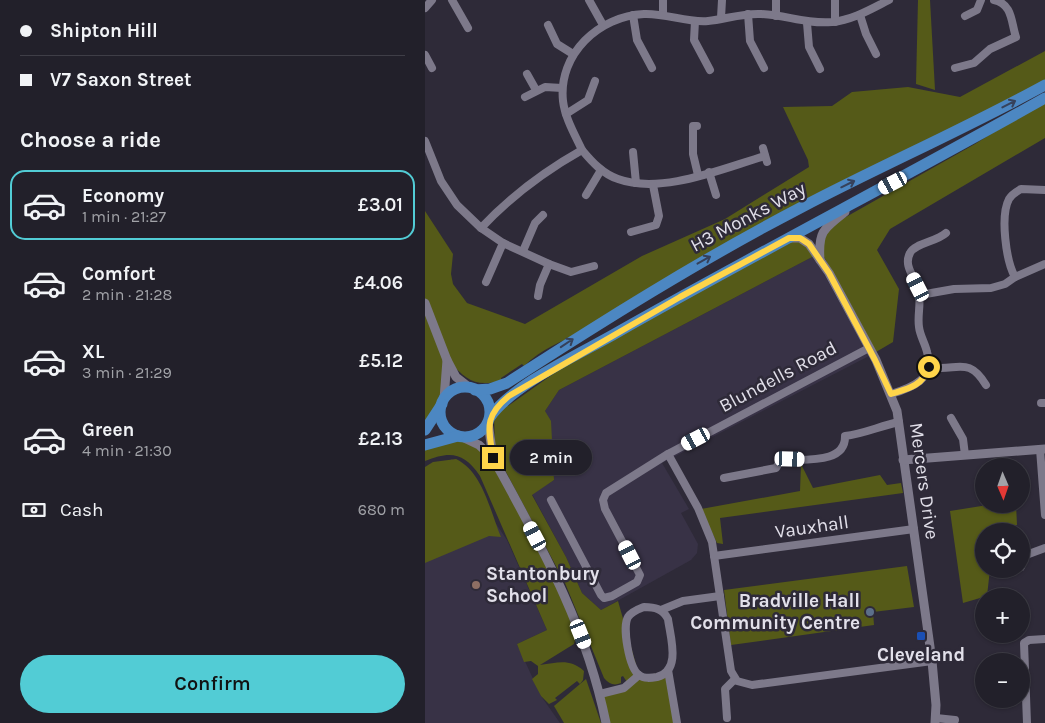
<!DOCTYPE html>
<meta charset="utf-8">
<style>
body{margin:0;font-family:Karla,sans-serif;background:#2e2d36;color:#f1f3f6;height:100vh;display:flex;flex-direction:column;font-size:19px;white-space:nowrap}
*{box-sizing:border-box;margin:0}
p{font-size:16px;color:#a2a3a8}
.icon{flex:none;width:28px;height:28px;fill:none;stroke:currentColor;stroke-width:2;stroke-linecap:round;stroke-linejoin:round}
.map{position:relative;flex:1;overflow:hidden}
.drawer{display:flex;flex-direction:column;background:#22202a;width:425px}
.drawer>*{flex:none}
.banner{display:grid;align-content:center;height:110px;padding:0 20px;background:#22202a}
.needle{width:32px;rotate:178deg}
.tools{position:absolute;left:550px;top:458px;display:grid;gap:10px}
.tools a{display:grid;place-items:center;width:55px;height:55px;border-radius:50%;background:#22202a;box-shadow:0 1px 4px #0004,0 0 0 1px #3f3e47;font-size:25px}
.end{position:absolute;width:22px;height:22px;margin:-11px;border:6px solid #ffd54a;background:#111;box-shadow:0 0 0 2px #111}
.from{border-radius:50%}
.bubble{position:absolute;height:35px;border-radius:18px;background:#22202a;box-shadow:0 1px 4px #0004,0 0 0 1px #3f3e47;font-size:16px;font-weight:600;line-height:35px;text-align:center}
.car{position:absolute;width:15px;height:30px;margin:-15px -8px;border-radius:6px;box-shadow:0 0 4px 1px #0007;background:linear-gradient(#fff 24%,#345 0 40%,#fff 0 76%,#345 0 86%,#fff 0)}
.banner b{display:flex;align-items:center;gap:18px;height:48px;font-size:19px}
.banner b+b{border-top:1px solid #3f3e47}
.banner i{width:12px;height:12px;background:#f1f3f6}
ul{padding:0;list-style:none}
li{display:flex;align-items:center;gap:15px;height:70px;margin:0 10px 8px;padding:0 10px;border:2px solid transparent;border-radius:15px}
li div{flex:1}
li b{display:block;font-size:19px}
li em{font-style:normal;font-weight:600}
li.current{border-color:#52ccd5}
li>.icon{width:45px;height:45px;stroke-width:1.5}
h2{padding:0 20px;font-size:22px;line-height:60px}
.pay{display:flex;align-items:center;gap:12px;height:55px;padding:0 20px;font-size:19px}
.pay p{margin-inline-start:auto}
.button{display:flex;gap:10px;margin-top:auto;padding:10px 20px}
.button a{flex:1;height:58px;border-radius:30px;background:#52ccd5;color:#111;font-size:20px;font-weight:600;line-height:58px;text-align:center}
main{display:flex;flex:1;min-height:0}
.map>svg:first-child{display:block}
</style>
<main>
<section class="drawer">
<div class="banner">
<b><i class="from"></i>Shipton Hill</b>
<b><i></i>V7 Saxon Street</b>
</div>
<h2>Choose a ride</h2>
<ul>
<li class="current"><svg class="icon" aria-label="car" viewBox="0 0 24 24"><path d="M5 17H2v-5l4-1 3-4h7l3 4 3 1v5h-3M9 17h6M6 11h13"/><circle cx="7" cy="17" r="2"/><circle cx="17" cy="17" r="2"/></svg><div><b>Economy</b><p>1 min · 21:27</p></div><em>£3.01</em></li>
<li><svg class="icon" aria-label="car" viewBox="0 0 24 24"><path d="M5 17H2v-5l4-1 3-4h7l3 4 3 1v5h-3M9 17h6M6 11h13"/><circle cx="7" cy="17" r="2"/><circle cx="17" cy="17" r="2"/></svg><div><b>Comfort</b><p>2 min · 21:28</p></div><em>£4.06</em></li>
<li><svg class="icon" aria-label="car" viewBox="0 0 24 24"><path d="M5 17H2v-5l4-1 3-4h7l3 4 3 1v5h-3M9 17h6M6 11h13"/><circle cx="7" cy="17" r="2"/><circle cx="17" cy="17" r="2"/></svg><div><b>XL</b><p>3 min · 21:29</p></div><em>£5.12</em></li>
<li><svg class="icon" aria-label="car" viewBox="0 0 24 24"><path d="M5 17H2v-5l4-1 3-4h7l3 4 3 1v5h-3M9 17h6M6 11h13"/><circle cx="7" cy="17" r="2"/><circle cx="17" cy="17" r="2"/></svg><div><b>Green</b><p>4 min · 21:30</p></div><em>£2.13</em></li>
</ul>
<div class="pay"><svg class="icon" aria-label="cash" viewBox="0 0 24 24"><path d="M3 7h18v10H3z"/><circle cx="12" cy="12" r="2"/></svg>Cash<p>680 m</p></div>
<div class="button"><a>Confirm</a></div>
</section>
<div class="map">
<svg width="620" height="723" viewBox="0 0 620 723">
<rect width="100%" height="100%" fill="#2e2a38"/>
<g fill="#383246">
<polygon points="389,256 444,356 237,463 264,509 256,513 273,544 272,553 266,560 176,610 157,593 141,557 107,494 129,480 120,411 134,390"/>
<polygon points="27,459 82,540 122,630 92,644 116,696 135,723 0,723 0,477"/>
</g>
<g fill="#555a18">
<polygon points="493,0 505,0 510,90 491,84"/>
<path d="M620,51V85L377,206L158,333C135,341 117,349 99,366L97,364L76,378L77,381C48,387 43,380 23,361L19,399L0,430V211L28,254L26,274L28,284L42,303L100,324L217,256L300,219L384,167L383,160L358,107L407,106L427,92L483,87L535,97Z"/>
<polygon points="620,100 620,138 465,229 452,250 474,289 468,342 451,352 398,255 397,240 405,226 550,144"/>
<path d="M369,240L381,244L389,256L134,390L120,411L126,421L129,480L107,495L141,557L157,593L176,610L193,601L214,675L240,673L252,723H181L175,694L204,685L198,676L196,677V683C189,686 184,684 179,678L140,583L80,470L70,447L69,417L79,404L83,406L145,362Z"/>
<path d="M33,436L68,458L132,585L152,633L149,644L115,665C133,663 144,658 159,671L158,680L155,684L152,681L130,698L132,700L124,704L116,696L107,679L113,674V666L106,661L99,662L92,644L122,630L55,476C39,452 25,451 0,461V445Z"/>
<path d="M31,459C58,472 65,511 76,537L64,536L0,563V467L8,462Z"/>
<polygon points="376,464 388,488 455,475 462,485 476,483 478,493 295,518 298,544 292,543 276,509 375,491"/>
<polygon points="569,504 591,504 592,525 583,525 583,531 559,531 559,569 565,569 562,596 538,603 525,511"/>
<polygon points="482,566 489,607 448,612 449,625 306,645 299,590"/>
<polygon points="161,679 176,723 139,723 129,706"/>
</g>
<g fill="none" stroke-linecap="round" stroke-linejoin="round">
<g stroke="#7d798a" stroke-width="8">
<polyline points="27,0 43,28"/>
<polyline points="164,0 178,25"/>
<polyline points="238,0 238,15"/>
<polyline points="0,8 7,0"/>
<polyline points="323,14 325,41 339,68"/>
<polyline points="208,15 212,40 227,68"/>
<polyline points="435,15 441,34 451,54"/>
<polyline points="351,16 351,0"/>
<polyline points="540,16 552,10 556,0"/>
<polyline points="296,18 297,0"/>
<polyline points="270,21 269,40 285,70"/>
<polyline points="410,22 410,0"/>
<polyline points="382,23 384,47 395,69"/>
<polyline points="123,25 132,44 148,54"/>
<polyline points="0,55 7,68"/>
<path d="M530,68L549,63L565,49L591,37C586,23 588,4 569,0"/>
<polyline points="102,74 111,90"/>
<polyline points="100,97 120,87 137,88"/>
<polyline points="141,114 163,100 170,81"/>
<polyline points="272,126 268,126 268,154 273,175"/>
<polyline points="0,141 16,181 32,205 56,228 78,243 124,264 146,272 169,266"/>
<polyline points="338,148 342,162"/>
<path d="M157,150C167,162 178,174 193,179C237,195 298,168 340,156"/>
<polyline points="208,152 211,183"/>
<polyline points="284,172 291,195"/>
<polyline points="161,195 176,170"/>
<path d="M56,228C86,196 118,172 157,150C150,135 140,118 138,101C133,54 174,16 219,14C241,13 262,23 283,21C301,19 318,13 336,14C362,15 379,24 407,22C428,20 446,9 464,0"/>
<polyline points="206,232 231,225 234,216 228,185"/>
<polyline points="98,251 110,223 118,215"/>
<path d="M590,277C581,261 575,216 584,199C587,194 591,192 596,189L620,190"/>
<polyline points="61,282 78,243"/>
<polyline points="495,295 529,289 566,288 580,284 590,277 620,264"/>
<polyline points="113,296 115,285 124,264"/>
<path d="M504,367C532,372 543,355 561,385"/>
<path d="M466,394C486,388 511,379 502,352C500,343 495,336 494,327C492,314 497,302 493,289C490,277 478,266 485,253C490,243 511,242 521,233"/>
<polyline points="616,403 620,403"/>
<polyline points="526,418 538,439 540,455"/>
<polyline points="615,449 620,515"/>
<polyline points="243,454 273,508 287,542 306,671 312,681 327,685 507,661"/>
<path d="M299,478L351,468L355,461C374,458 421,466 420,436C438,434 455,426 474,422"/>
<polyline points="126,500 176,595 179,598 187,596 212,582 215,575 180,509 178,500 181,493 243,454 444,348"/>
<polyline points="289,556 489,529"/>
<polyline points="596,567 601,555 620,548"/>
<path d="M219,607C230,607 238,609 243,619C245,636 257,671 232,677C226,678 219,679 214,675C204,668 197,627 203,617C207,611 214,609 219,607Z"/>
<polyline points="236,610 258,601 295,596"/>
<polyline points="243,670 252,723"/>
<polyline points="175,694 199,688 214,675"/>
<polyline points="302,718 300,689 310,679"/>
<polyline points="511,718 530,720"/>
<polyline points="602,723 599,643 604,640 620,639"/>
</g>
<g stroke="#7d798a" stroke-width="9">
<polyline points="365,238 375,238 384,244 404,273 451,360 472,411 507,661 511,705 510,723"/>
<path d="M395,260C393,232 398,229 420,212"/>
<polyline points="0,303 22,360 31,377 45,388"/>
<polyline points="19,399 22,360"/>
<polyline points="63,422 68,458"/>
<path d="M35,436L54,445L68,458C116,546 161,624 181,723"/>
<polyline points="478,460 620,449"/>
</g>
<g stroke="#4c87c2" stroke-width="11">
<circle cx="40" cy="412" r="25"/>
<path d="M50,390L65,389L82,383C178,321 275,260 377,207C457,165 540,129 620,85"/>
<path d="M65,417C88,384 157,353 193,332C334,252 478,178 620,98"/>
<polyline points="0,430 17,404"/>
<polyline points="0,445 33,436"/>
</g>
</g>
<defs><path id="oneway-shaft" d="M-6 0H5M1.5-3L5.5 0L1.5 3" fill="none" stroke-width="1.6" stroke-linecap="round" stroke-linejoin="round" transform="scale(1.25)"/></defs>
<g stroke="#36415a">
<use href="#oneway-shaft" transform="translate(584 104) rotate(-27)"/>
<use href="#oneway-shaft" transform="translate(423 184) rotate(-26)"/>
<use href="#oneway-shaft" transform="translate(279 260) rotate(-29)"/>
<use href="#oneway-shaft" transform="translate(142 343) rotate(-34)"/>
</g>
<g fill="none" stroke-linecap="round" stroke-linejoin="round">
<path stroke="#ffd54a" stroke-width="6" d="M68,458C64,429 58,417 84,396L255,297L364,238H375L384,244L404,273L450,360L466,394C482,389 498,386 504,367"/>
</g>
<circle fill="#8d6e63" stroke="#2e2a38" stroke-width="2" cx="51" cy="585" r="5"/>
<circle fill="#5c6f8a" stroke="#2e2a38" stroke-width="2" cx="445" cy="612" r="5"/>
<rect fill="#1a4fb4" stroke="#2e2a38" stroke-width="2" x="491" y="631" width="10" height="10" rx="2.5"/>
<g text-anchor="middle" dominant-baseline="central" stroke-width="5" stroke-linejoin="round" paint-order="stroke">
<g font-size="19" fill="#e2e0ea" stroke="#2e2a38">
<text transform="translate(323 217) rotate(-28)">H3 Monks Way</text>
<text transform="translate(353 377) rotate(-28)">Blundells Road</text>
<text transform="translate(499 481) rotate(82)">Mercers Drive</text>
<text transform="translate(387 527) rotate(-8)">Vauxhall</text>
</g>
<g font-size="19" font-weight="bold" fill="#e2e0ea" stroke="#2e2a38" text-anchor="start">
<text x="61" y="574">Stantonbury<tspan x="61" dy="22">School</tspan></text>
<text x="435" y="601" text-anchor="end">Bradville Hall<tspan x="435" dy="22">Community Centre</tspan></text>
<text x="496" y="655" text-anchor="middle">Cleveland</text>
</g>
</g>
</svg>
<div class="tools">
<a><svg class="needle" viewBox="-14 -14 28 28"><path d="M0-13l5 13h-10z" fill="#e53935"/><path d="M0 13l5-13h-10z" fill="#a2a3a8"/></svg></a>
<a><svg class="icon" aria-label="locate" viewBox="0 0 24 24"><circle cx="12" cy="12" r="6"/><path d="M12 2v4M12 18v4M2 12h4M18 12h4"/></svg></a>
<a>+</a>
<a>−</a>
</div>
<i class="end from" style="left:504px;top:367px"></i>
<i class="end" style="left:68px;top:458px"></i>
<div class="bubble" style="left:85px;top:440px;width:82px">2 min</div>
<i class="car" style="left:468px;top:183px;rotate:242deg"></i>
<i class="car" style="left:493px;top:287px;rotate:333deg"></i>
<i class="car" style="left:271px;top:439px;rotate:242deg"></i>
<i class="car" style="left:365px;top:459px;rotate:92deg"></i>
<i class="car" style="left:110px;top:536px;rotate:332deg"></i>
<i class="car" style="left:205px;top:555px;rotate:333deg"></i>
<i class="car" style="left:156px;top:634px;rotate:158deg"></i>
</div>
</main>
